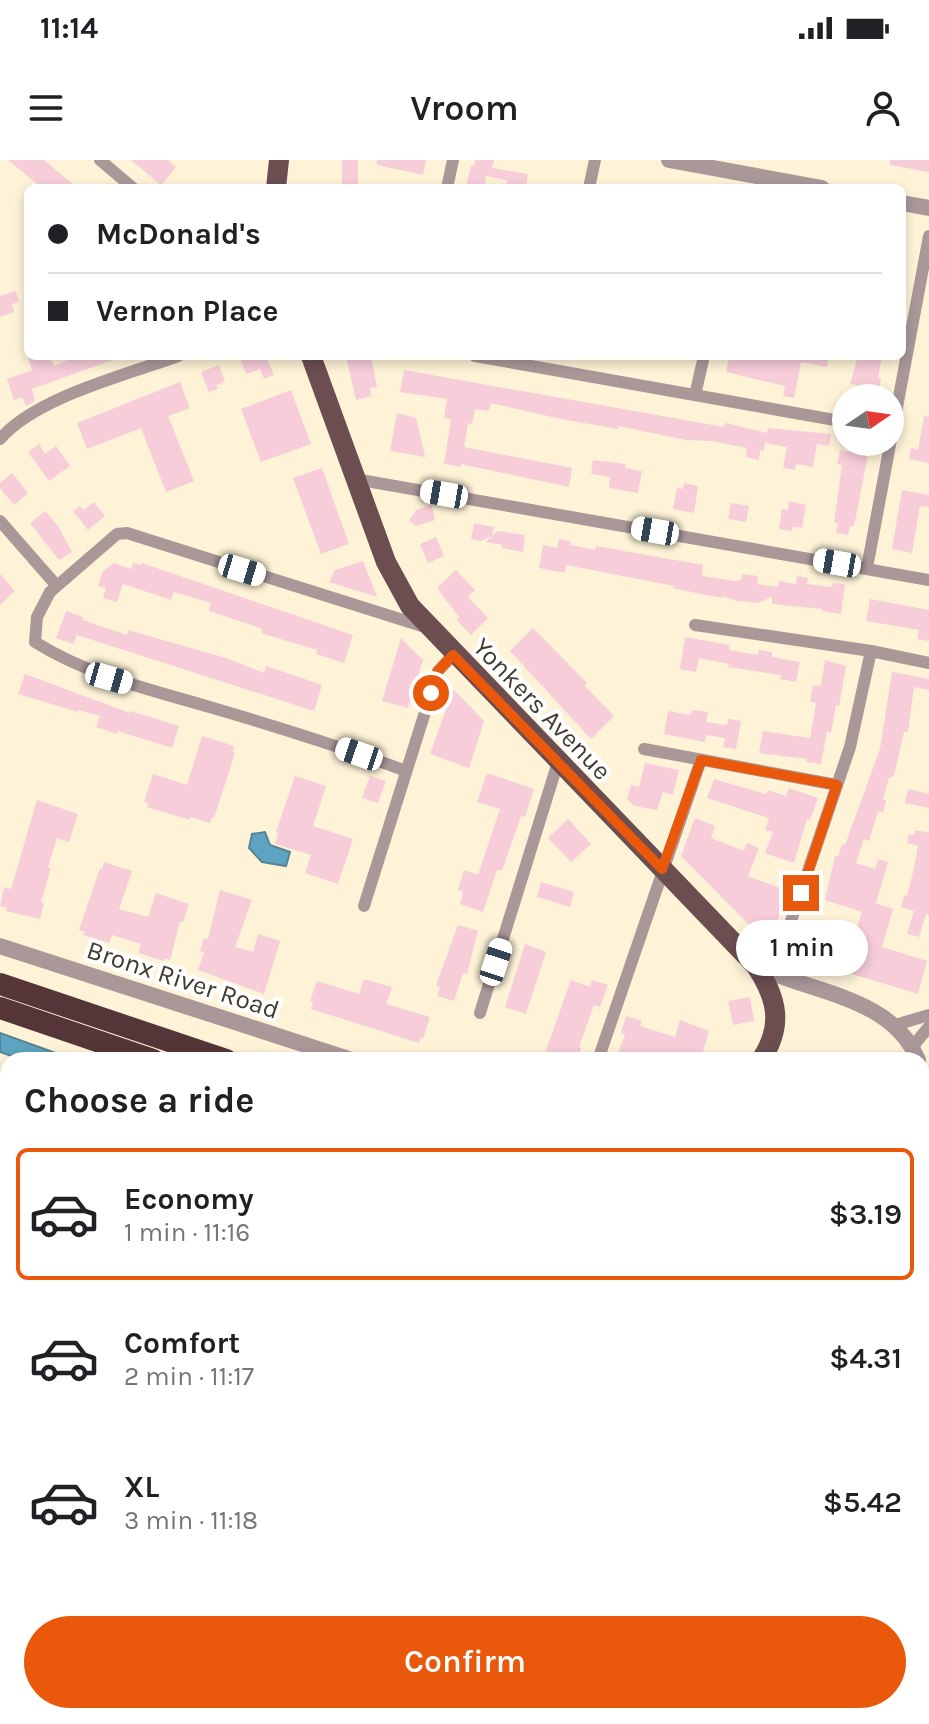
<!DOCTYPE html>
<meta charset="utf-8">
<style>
body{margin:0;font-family:Karla,sans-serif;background:#f6f6f6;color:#202124;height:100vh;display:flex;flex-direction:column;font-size:30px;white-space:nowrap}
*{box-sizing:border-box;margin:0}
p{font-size:26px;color:#757577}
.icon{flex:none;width:44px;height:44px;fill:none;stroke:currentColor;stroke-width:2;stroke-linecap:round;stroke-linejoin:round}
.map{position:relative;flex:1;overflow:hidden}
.sheet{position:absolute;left:0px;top:892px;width:930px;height:672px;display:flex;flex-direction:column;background:#fff;border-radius:24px 24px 0 0;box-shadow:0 4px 12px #0003}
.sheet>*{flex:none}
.hud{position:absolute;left:24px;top:24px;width:882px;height:176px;border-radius:12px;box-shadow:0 4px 12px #0003;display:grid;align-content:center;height:176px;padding:0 24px;background:#fff}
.needle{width:52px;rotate:77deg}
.fabs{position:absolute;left:832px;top:224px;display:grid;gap:16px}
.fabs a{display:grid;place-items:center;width:72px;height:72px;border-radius:50%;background:#fff;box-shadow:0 4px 12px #0003;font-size:40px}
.end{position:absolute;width:36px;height:36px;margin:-18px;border:10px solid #ea580c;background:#fff;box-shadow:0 0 0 4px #fff}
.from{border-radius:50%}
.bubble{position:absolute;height:56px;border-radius:28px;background:#fff;box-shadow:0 4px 12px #0003;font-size:26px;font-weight:600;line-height:56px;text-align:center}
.car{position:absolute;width:24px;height:48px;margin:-24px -12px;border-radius:10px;box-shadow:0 0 6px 2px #0007;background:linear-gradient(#fff 24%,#345 0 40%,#fff 0 76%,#345 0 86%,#fff 0)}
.hud b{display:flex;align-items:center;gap:28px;height:76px;font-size:30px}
.hud b+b{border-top:2px solid #e0e0e0}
.hud i{width:20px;height:20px;background:#202124}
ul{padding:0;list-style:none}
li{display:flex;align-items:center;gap:24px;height:132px;margin:0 16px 12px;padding:0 8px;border:4px solid transparent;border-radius:12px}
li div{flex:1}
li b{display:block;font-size:30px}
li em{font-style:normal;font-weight:600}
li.active{border-color:#ea580c}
li>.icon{width:72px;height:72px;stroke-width:1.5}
h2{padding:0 24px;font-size:36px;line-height:96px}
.button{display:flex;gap:16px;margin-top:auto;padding:16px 24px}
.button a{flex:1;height:92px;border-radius:48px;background:#ea580c;color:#fff;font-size:32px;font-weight:600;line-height:92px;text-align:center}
.status{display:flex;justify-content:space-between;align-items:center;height:56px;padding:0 40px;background:#fff;direction:ltr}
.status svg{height:22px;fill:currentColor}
header{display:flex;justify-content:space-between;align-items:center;height:104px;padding:0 24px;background:#fff;font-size:36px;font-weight:600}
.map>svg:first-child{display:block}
</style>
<div class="status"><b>11:14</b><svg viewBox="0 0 49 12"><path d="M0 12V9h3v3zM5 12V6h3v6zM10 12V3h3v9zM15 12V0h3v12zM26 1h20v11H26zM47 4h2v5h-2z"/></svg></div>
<header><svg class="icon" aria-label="menu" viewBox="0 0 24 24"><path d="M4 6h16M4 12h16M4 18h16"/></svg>Vroom<svg class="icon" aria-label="person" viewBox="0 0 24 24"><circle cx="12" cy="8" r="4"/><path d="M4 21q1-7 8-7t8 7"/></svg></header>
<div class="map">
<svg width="929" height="1564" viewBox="0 0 929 1564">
<rect width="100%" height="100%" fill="#fef3d7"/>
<g fill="#5ea3c1" stroke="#568495" stroke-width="2">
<polygon points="265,672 270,685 290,692 286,706 262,702 249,688 252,674"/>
<polygon points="0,873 75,900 23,900 0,892"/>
</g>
<g fill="#f7cdd9">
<polygon points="8,0 44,0 77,28 42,28"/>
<polygon points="131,0 168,0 176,7 161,25"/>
<rect x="342" y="0" width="16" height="28"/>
<polygon points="377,0 426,0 423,15 377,5"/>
<polygon points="475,0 494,0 492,8 528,14 526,28 506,28 507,20 486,16 484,28 466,28 471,5 474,6"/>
<polygon points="890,0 929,0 929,12 890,5"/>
<polygon points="16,131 19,142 12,144 14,152 0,157 0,136"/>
<polygon points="33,196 50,196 54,206 77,196 117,196 118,198 32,229 35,241 26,246 22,237 14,240 7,219 32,210 28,198"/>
<polygon points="239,196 266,196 274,215 264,219 260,209 246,214"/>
<polygon points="346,196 362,196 362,199 371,197 377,227 370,228 371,236 356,240"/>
<polygon points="729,196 829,196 827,207 801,202 794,238 783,236 785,226 726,212"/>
<polygon points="858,196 882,196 878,218 881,218 879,230 850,224"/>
<polygon points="219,205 225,222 216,225 218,229 209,232 201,212"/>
<polygon points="404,210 724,267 725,263 767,273 768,268 831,274 829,286 817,284 813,307 796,304 795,310 783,308 787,287 765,283 764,291 760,290 759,300 746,297 747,288 712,281 686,280 618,266 618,269 561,259 491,243 489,251 475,249 472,264 468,263 464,287 572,308 569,327 461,304 461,307 444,304 451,259 444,258 447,239 400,232"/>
<polygon points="180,222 190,248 168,256 194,321 166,332 141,268 87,289 77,263"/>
<polygon points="291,230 311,284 261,302 241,249"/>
<polygon points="397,253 416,258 425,297 390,291"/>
<polygon points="924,256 929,257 929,303 909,299 911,288 918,290"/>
<polygon points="39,284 45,294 56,286 70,306 49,321 28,292"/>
<polygon points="840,290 868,295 854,366 850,366 848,375 836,373 838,363 834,363 842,305 837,304"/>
<polygon points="593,300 626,304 625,308 642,311 638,333 609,328 610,317 591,314"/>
<polygon points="322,308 349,384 321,394 293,318"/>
<polygon points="12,313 28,333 14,345 0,328 0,323"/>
<polygon points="684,323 698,326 694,353 673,349 677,328 683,329"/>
<polygon points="902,330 929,335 929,347 920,346 912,393 892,389"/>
<polygon points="789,341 806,345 802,368 793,366 792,371 779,369 782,349 788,350"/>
<polygon points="94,342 105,356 88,370 73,351 80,346 84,350"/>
<polygon points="731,343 749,346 746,362 728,359"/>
<polygon points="432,345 435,360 416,366 409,361 416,350"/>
<polygon points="45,351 58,366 72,392 59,400 30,363"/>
<polygon points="474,363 494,367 492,376 497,371 525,375 523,392 502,388 502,385 486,382 492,376 481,381 471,379"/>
<polygon points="436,377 444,396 428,403 420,384"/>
<polygon points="559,379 571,381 570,385 595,390 596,386 703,405 702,416 736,421 741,420 742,414 758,416 757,424 778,427 779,421 796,424 797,416 808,418 807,424 832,427 833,423 845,424 841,454 822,451 822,449 772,444 772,437 757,443 737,441 723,436 723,438 706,435 673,428 674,426 566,405 565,413 539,408 543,385 557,388"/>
<polygon points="363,401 377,437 329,422 335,410"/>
<polygon points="114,403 131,409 133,403 141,405 142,403 353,475 344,503 316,494 317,490 261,473 263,469 209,451 211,443 174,432 171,440 123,424 117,442 103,438 106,428 98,426 103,411"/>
<polygon points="456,410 475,430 468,437 488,458 471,475 457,460 459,457 437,428"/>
<polygon points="0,414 15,431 0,445"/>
<polygon points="870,439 929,450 929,481 917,479 919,470 866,461"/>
<polygon points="66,451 83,457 83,460 127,475 128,470 226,498 264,513 266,506 322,525 314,551 77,475 73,484 56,478"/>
<polygon points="533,468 587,523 585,526 614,556 591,579 510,491"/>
<polygon points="685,477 730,485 729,490 758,495 759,490 772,492 772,497 800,502 796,522 780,519 781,515 728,507 729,504 699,498 696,512 680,509"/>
<polygon points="401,478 423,500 408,548 382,541"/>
<polygon points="825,500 846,506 839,546 836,545 831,573 827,572 821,604 806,602 807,599 759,593 763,571 810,578 816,543 810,542 813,525 821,526"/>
<polygon points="892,512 929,519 929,530 914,527 908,572 904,572 894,616 889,618 883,639 886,640 883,653 878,651 869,681 864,679 856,703 875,709 878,699 888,702 876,743 893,749 882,787 927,801 918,834 839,810 799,801 806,775 846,788 848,779 853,780 862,752 825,740 835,696 838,697 842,684 845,685 880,589"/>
<polygon points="25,514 130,553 131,551 179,566 172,588 118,571 117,574 96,567 100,556 79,550 78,552 18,534"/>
<polygon points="453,529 484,561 469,608 430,594"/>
<polygon points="692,550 708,552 706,562 727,565 728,559 741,561 736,589 723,587 725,578 706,575 705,582 664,574 668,551 691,555"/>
<polygon points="202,576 234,586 233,592 235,593 214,658 212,657 210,663 190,657 190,660 147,647 148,643 144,642 153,614 187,625"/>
<polygon points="645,603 679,610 673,635 663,632 657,650 634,646 627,639 631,625 639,627"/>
<polygon points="487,613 534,629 525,657 521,656 502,711 497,710 483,752 460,744 463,732 458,730 464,710 478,715 500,649 477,642"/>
<polygon points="295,616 326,626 313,666 353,679 338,724 305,713 311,695 275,684 278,673 276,672"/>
<polygon points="370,616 386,621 378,643 362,638"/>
<polygon points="714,619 766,634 768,630 786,636 789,628 818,638 810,660 807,659 794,703 765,693 773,672 765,670 769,658 707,638"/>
<polygon points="908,629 929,634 929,648 905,643"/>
<polygon points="37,640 78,654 69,682 57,678 48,707 51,708 41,742 44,743 40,759 6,751 7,748 0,746 4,727 11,729"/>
<polygon points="695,658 715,666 711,678 744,691 747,683 759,688 748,716 788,731 769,785 681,696"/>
<polygon points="568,659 591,684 571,702 548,678"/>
<polygon points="915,670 929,673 929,755 926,754 919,777 907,774 914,751 901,747 904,735 907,736 914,708 918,686 907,683 909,674 914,675"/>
<polygon points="104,702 132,711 119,749 148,757 156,733 189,744 183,762 180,762 170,800 165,798 164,801 138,793 141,784 112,775 109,783 83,775 85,772 79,770 100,708 102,709"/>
<polygon points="541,722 574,732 570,747 537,737"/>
<polygon points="220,730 252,740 235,787 253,792 258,774 280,781 264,834 198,810 204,792 200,791 204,778 208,779"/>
<polygon points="458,765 478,771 467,814 463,813 454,841 437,836 440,827 436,825"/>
<polygon points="525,784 546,792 526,854 505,847"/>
<polygon points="364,819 392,827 386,844 430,857 423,879 421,878 419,883 311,849 313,842 310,841 317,821 359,834"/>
<polygon points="571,820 590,827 592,820 608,825 600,847 594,845 579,887 581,888 577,900 555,900 544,896"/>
<polygon points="750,837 754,861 733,865 728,841"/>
<polygon points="626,856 642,861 640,866 675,877 680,860 709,871 702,895 694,900 672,900 646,893 644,900 616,900 625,874 621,873"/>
</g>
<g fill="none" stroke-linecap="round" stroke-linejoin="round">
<g stroke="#aa9899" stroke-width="12">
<polyline points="100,0 133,28"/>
<polyline points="447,28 453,0"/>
<polyline points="589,28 595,0"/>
<polyline points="475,196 846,262"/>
<polyline points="695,235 704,196"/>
<path d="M0,279C36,237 126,215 178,196"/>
<polyline points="355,319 929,420"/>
<polyline points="0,361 56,425"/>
<polyline points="867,408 929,76"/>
<polyline points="695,465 871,491 929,503"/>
<polyline points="644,589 837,625"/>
<path d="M406,611C342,587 278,567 213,548C152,530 89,516 35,482L37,457L50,432L117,374L127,373L425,467"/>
<polyline points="364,746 438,511 453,495"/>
<polyline points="773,814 850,587 871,491"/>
<polyline points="480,853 558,602"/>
<polyline points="895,865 929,855"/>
<polyline points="912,887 929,867"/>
<polyline points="598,900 701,600"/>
<polyline points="0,1150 8,1153"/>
<polyline points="0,1187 8,1190"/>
<polyline points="0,1371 8,1374"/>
<polyline points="922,1468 929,1471"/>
<polyline points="922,1506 929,1508"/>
<polyline points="0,1524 8,1527"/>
<polyline points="89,1556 112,1564"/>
<polyline points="524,1556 547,1564"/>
</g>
<g stroke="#aa9899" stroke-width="16">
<polyline points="669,0 822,28"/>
<polyline points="902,43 929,48"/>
<polyline points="0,786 352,900"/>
<path d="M756,806C811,833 892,836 918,900"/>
<polyline points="922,1080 929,1081"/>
<polyline points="760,1564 763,1556"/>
</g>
<g stroke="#6c4e51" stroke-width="20">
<polyline points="276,28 279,0"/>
<path d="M311,196L386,402L410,446L756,806C777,838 784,865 761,900"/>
<polyline points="350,1564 353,1556"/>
</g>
<g stroke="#563538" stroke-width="22">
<polyline points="0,824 226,900"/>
<polyline points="0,848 153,900"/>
<polyline points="922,1125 929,1127"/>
<polyline points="922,1151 929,1153"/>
<polyline points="922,1185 929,1186"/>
</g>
<g stroke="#6e6755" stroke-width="4" stroke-dasharray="4 8" stroke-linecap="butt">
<polyline points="0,934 8,937"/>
<polyline points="0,948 8,951"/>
<polyline points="0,973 8,976"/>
<polyline points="922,1263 929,1265"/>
<polyline points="922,1282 929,1285"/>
</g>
</g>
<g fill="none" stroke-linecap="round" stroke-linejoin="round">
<polyline stroke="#ea580c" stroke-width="10" points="431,533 438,511 453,495 662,709 701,600 837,625 801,733"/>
</g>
<g text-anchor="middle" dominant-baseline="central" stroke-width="8" stroke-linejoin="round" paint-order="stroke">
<g font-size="26" fill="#423c2e" stroke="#fff">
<text transform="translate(542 549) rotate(46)">Yonkers Avenue</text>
<text transform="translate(183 820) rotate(18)">Bronx River Road</text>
</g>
</g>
</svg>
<div class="fabs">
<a><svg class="needle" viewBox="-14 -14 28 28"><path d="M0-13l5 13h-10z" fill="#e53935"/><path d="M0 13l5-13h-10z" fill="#757577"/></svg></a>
</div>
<i class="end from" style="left:431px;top:533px"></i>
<i class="end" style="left:801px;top:733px"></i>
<div class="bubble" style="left:736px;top:760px;width:132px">1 min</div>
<i class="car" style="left:444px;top:334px;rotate:280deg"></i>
<i class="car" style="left:655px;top:371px;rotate:280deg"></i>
<i class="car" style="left:837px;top:403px;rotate:280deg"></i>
<i class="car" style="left:242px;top:410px;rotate:107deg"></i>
<i class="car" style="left:109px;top:518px;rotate:106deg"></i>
<i class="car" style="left:359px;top:594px;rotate:289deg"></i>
<i class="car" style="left:496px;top:802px;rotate:18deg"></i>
<div class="hud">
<b><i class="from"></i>McDonald's</b>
<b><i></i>Vernon Place</b>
</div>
<section class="sheet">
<h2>Choose a ride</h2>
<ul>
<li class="active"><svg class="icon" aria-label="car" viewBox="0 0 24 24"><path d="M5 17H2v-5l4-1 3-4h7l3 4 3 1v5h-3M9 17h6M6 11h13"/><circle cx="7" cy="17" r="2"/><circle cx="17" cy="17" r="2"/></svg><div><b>Economy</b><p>1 min · 11:16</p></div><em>$3.19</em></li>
<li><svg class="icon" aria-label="car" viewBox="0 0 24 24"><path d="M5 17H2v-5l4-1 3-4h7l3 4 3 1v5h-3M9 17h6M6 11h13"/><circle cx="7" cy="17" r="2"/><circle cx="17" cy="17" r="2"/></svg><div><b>Comfort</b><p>2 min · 11:17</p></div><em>$4.31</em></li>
<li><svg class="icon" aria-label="car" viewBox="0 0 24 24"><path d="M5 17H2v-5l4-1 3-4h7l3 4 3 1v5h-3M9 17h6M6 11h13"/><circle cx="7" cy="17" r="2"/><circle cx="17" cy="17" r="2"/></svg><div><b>XL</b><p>3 min · 11:18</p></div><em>$5.42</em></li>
</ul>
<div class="button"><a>Confirm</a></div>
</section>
</div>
